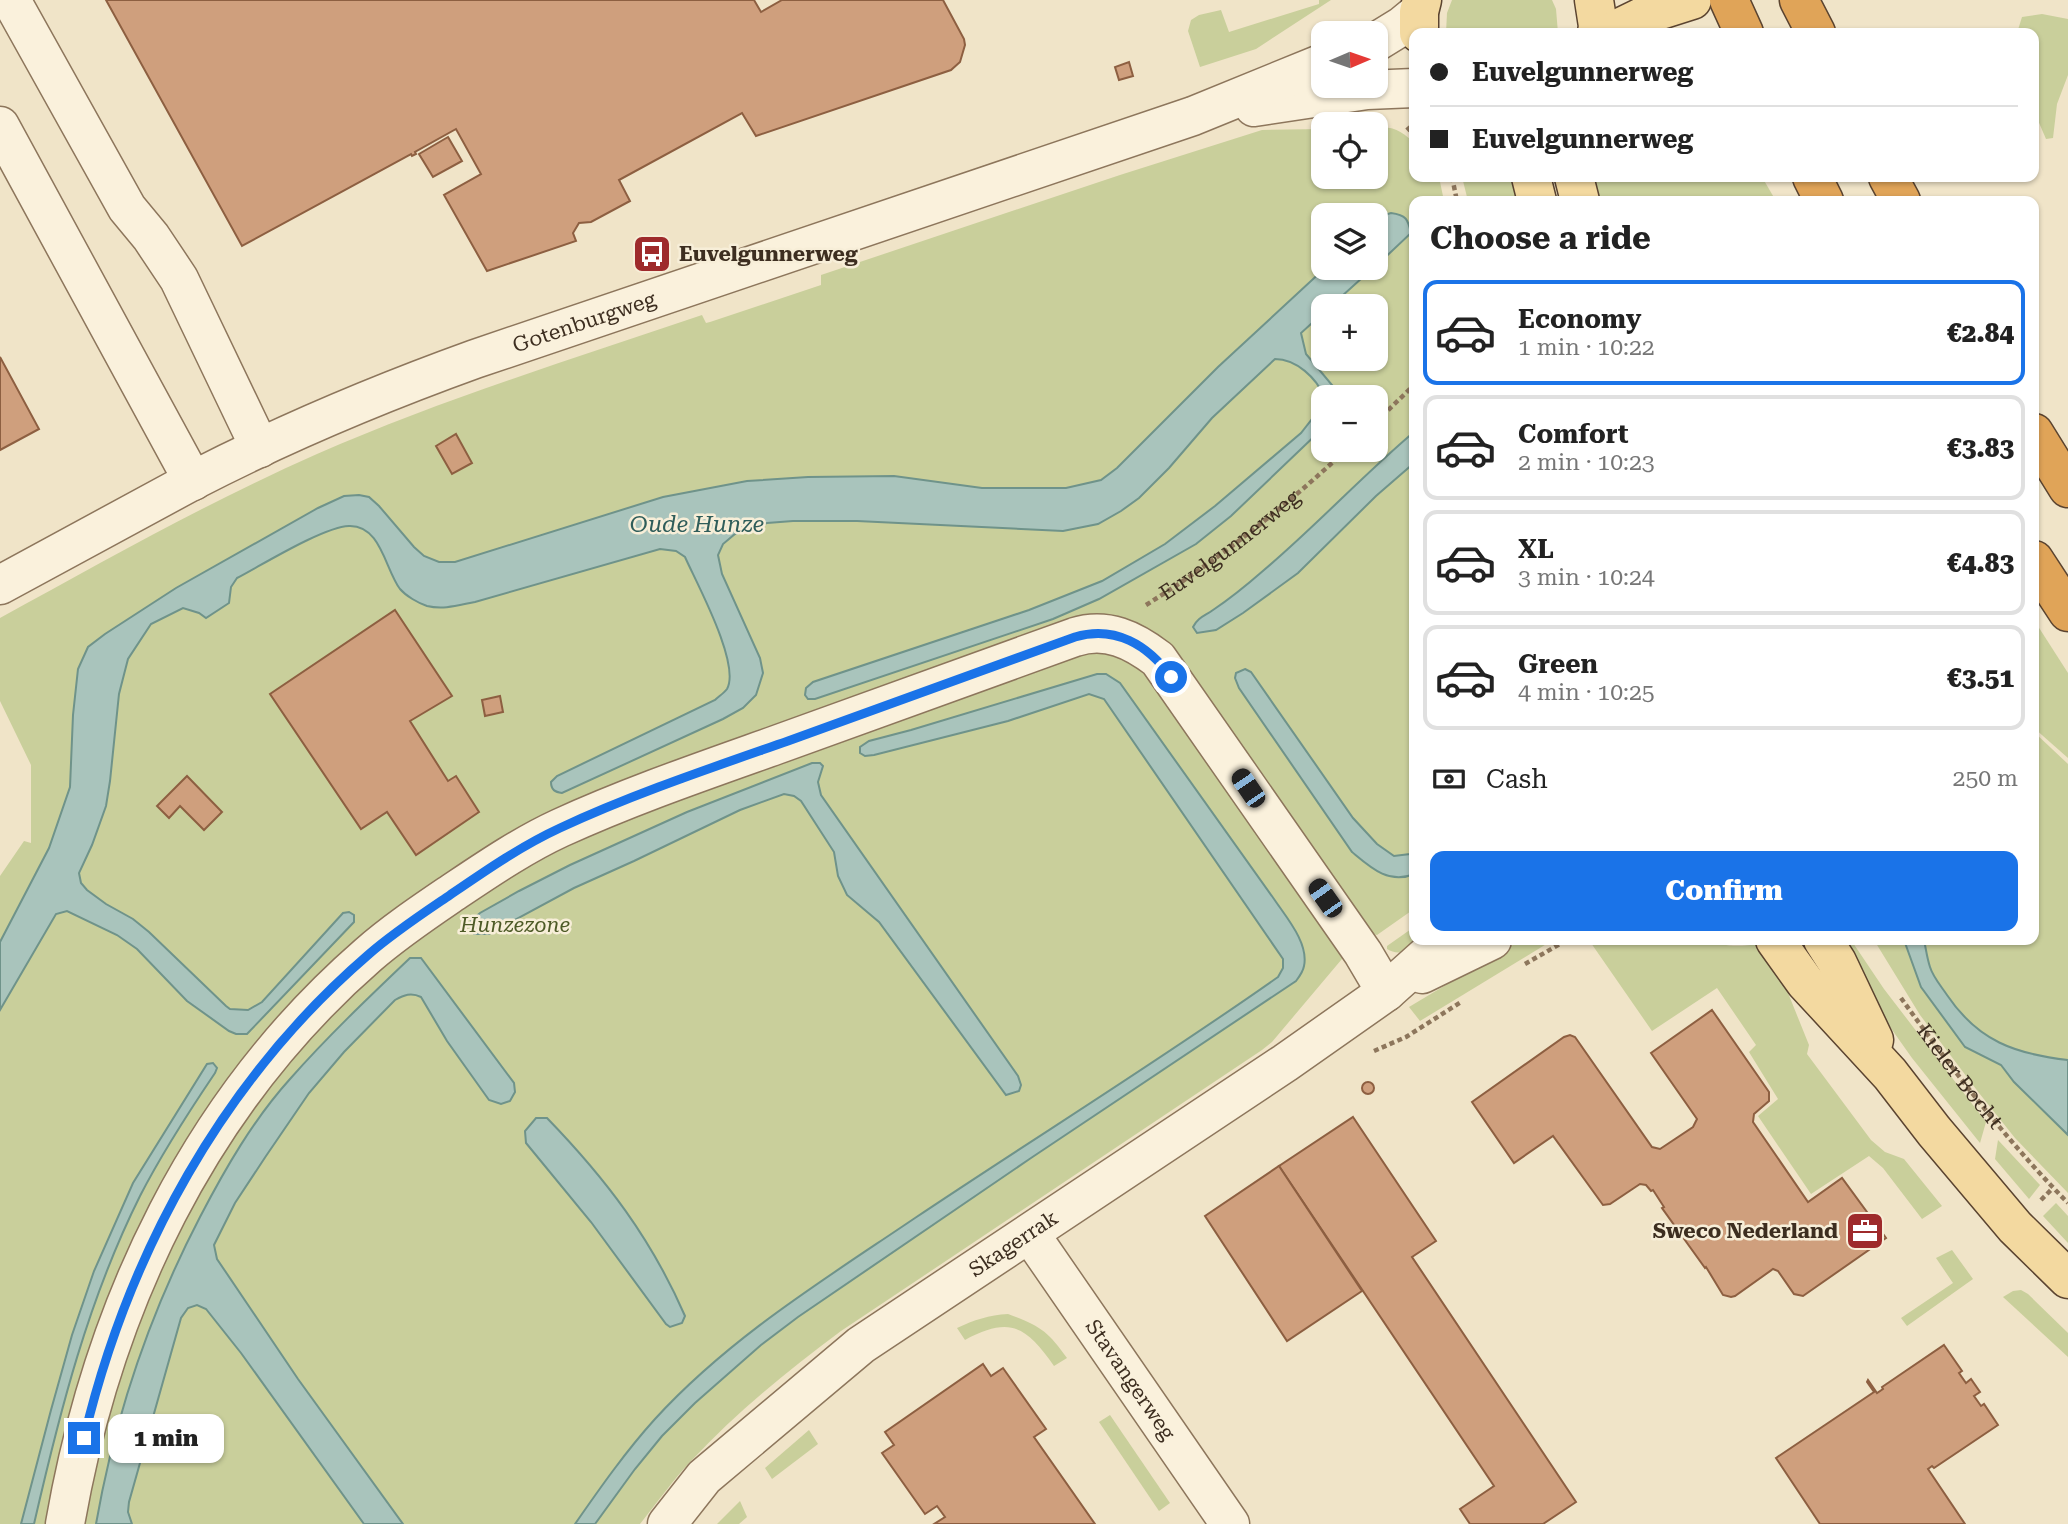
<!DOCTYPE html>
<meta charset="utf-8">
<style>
body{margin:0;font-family:"Roboto Serif",serif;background:#f2f2f2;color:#222;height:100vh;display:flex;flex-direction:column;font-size:26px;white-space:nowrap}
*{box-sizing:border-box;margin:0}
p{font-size:23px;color:#767676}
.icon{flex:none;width:38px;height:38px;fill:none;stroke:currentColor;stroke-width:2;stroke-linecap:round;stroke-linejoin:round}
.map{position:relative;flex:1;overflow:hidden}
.side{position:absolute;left:1409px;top:196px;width:630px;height:749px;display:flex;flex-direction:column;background:#fff;border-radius:14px;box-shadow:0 2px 5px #0004}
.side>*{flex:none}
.top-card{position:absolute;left:1409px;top:28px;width:630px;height:154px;border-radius:14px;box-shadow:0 2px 5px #0004;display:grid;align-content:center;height:154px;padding:0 21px;background:#fff}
.needle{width:46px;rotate:88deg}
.buttons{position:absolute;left:1311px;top:21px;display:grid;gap:14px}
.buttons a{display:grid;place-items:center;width:77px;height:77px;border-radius:14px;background:#fff;box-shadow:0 2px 5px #0004;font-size:35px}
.end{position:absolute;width:32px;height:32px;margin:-16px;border:9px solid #1a73e8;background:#fff;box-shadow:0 0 0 4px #fff}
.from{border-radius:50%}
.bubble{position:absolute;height:49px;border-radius:14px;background:#fff;box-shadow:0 2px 5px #0004;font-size:23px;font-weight:800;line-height:49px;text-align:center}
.car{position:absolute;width:21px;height:42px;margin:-21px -10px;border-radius:9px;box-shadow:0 0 5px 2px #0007;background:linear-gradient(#222 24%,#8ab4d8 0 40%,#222 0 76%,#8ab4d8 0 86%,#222 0)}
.top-card b{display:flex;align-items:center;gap:24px;height:66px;font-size:26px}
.top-card b+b{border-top:2px solid #e0e0e0}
.top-card i{width:18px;height:18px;background:#222}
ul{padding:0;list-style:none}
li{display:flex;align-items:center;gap:21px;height:105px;margin:0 14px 10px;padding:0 7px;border:4px solid #e0e0e0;border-radius:14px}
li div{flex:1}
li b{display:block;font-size:26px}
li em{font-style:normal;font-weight:800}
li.active{border-color:#1a73e8}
li>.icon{width:63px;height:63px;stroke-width:1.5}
h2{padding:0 21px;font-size:32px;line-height:84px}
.pay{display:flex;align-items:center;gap:18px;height:77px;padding:0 21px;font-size:26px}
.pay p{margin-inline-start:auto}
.action{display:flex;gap:14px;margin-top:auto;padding:14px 21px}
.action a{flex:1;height:80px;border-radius:14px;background:#1a73e8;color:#fff;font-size:28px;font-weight:800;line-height:80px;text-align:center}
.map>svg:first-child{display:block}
</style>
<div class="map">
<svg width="2068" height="1524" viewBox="0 0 2068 1524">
<rect width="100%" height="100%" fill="#f0e4c8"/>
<g fill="#c9cf9b" fill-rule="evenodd">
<polygon points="1319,0 1331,0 1256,49 1200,67 1188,31 1191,20 1199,15 1221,10 1229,32 1319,4"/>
<polygon points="1452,0 1552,0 1556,9 1558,33 1446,33 1447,13"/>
<polygon points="2042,14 2068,19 2068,75 2057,104 2053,138 2046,139 2034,111 2034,33 2017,33 2022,17"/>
<path d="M1376,127C1395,127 1399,130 1414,142V177H1439L1444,201H1414V861L1397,877L1414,874V909L1377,935L1372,934L1347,953L1272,1042L1262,1050L841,1331C787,1371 736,1413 691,1461C672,1481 657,1503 640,1524H0V876L24,841L31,843V765L0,701V618C104,561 208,502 317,454C442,399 573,359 702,315L706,323L710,322L821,285V275L1120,175L1262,130L1323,129V177H1376ZM1323,215H1376V268H1323ZM1323,306H1376V359H1323ZM1323,397H1376V450H1323Z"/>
<polygon points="1462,177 1519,177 1525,201 1468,201"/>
<polygon points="1587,177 1762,177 1776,201 1592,201"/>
<polygon points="2034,620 2068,673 2068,758 2034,728"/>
<path d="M2034,732L2068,764V1060C2015,1054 1978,1041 1947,995C1941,986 1933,977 1930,967C1927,958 1926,949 1924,940H2034Z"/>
<path d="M1414,927V940H1427C1414,947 1401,958 1387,949V946Z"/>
<polygon points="1521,940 1553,940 1420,1021 1409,1007"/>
<path d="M1596,940H1709C1725,948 1743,946 1759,944L1782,978L1809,1045L1807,1054L1871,1140L1885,1152L1904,1159L1942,1206L1922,1219L1883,1168L1869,1156L1811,1194L1758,1116L1778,1099L1749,1052L1756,1045L1717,988L1652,1031L1591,943Z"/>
<polygon points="1837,940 1851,940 1884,989 1986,1122 1980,1143 1912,1058 1883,1017"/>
<polygon points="1874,940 1904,940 1921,988 1965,1047 2001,1065 2014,1082 2068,1135 2068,1193 2015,1138 1979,1093 1920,1015"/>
<polygon points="1998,1140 2040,1185 2029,1199 1995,1159"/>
<polygon points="2056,1203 2068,1216 2068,1243 2043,1216"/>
<polygon points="1952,1250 1973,1279 1907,1326 1901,1318 1953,1283 1936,1258"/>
<polygon points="2021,1290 2028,1294 2068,1333 2068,1357 2003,1297 2013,1291"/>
<path d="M1008,1314C1039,1325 1048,1331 1067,1358L1054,1366C1026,1326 1010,1316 965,1340L957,1328C974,1320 989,1315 1008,1314Z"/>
<polygon points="1110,1415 1170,1503 1159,1511 1099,1422"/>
<polygon points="809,1430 818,1444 772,1479 765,1468"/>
<polygon points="740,1501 747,1517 739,1524 717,1524"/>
</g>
<g fill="#a9c4bc" stroke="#6f938a" stroke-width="2">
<path d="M1391,213C1406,215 1408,219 1411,233L1376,266V221L1381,216Z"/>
<path d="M1325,268H1373L1331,306H1323V313L1301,333L1306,354L1342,397H1324C1317,378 1296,359 1275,359L1212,418L1169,468L1139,498L1121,511L1098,524L1063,531L857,521H793L767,523L735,534L723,544L718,555L722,574L760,658L763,673L756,695L743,708L723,719L562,793C555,792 551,790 551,782L557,776L715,700C718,697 724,693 727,689C741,664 696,582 685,557L676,551L660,549L475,602C459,605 444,610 427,606C418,603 406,596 400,589C385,569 381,525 349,526C323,527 262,565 237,578L231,587L229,603L206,618L199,613L183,608L151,624L128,659L119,694L110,781L106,806L92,845L79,873L81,883L87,890L106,904L133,919L149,932L226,1006L230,1009L248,1010L262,1002L343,913L349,912L354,915V922L247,1034H236L229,1031L187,1001L137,949L117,935L67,911L56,914L0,1010V942L49,848L70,787L73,715L78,669L88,647L105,634L176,588L318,508L344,496L359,495L369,497L379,506L414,547L424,556L439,562H455L663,497L747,481L808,477L894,476L982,488H1066L1101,480L1117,468L1218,367Z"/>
<polygon points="1323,405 1323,428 1231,516 1196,544 1099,599 1053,619 815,699 808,699 805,695 806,688 813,682 1029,610 1102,581 1165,544 1215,506 1301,433"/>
<path d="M1414,432V463L1376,496L1298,573L1243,613L1216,630L1197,633L1193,627C1198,617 1205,616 1213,610C1231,598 1248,584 1264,570C1316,526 1362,476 1414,432Z"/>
<path d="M1245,669L1251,672L1353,818L1377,844L1394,856L1410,854L1414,850V874C1389,885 1370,867 1352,852L1239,688L1235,678L1236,673Z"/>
<path d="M1097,674H1106L1120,683L1274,899C1286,917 1309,943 1304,966C1303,972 1299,977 1296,981L1031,1158L798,1317L761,1345L695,1403L662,1436L635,1469L595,1524H575C600,1488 626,1451 655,1419C730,1337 825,1279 915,1218C1036,1137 1159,1061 1278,977L1283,968V959L1104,699L1089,694L1008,721L874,755L865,756L860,753V747L869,741L911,730Z"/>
<polygon points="812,763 820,763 823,766 818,782 821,795 1018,1076 1021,1085 1019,1091 1006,1095 879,922 847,895 838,876 834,852 801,801 794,796 784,794 740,810 634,861 574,888 489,934 474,934 470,927 471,921 480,913 519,891 570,865 687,812"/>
<path d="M1904,940H1924C1926,949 1927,958 1930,967C1933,977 1941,986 1947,995C1978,1041 2015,1054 2068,1060V1135L2014,1082L2001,1065L1965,1047L1921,987Z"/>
<path d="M410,958H421L514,1083L515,1092L510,1101L501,1104L489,1100L447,1041L421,997C411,992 404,995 395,1000L344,1052L309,1093L266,1156L235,1203L214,1245L217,1259L298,1379L403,1524H364L241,1353L206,1309L197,1305L188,1308L181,1318L129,1502L128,1512L132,1524H96C115,1415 149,1315 200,1217C225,1169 253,1120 290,1079C327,1037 369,997 410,958Z"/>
<path d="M213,1063L217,1068L215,1073C188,1113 162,1153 140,1196C88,1300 60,1411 34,1524H21L51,1410L72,1335L94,1271L133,1183L207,1064Z"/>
<path d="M536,1118H547C606,1179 651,1238 685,1316L682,1323L670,1327L666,1324L591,1222L526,1143L525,1131Z"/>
</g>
<g fill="#cf9f7d" stroke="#8d5f41" stroke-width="2">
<polygon points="106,0 754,0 761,12 782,0 943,0 964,39 965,45 960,62 951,70 756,136 742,113 619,180 630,201 591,222 579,223 573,233 576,241 487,271 444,195 481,174 456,129 415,152 416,154 412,156 411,154 242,246"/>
<polygon points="1129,62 1133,76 1119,80 1115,67"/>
<polygon points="448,137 462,161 433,177 419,154"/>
<polygon points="0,357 39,429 0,450"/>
<polygon points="456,434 472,463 452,474 436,446"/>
<polygon points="395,610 452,696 410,721 448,781 456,776 479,812 416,855 387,812 361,829 270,694"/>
<polygon points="500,696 503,712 485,716 482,700"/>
<polygon points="187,776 222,812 204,830 180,806 169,818 157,806"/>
<polygon points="1712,1010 1769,1092 1769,1101 1754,1114 1753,1122 1808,1202 1842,1178 1886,1238 1803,1296 1794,1294 1778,1271 1773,1269 1735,1296 1731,1297 1723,1295 1706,1267 1705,1268 1662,1208 1664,1207 1653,1190 1651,1191 1646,1185 1640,1184 1610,1204 1603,1205 1553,1136 1514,1163 1472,1102 1564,1037 1570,1035 1575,1037 1652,1147 1660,1149 1693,1127 1697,1119 1651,1053"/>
<circle cx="1368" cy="1088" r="6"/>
<polygon points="1353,1117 1436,1241 1412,1257 1576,1502 1543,1524 1470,1524 1460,1509 1494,1486 1279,1166"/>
<polygon points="1279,1166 1362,1291 1287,1341 1205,1216"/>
<polygon points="1944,1345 1962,1371 1959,1373 1966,1383 1971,1379 1980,1392 1974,1396 1981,1406 1984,1404 1998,1425 1934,1468 1932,1466 1928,1469 1965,1524 1820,1524 1776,1458 1874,1392 1867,1382 1868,1380 1877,1393 1883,1389 1882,1387"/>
<polygon points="983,1364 991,1376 1003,1368 1046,1429 1034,1437 1095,1524 934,1524 945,1517 937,1506 925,1514 882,1453 894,1445 885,1432"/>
</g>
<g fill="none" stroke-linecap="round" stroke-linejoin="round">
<defs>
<g id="minor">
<polyline points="11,0 127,208 151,237 179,279 260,448"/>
<polyline points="1376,42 1402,26 1419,12"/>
<polyline points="1254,107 1367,90 1414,88"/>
<polyline points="0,126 193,481"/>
<path id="s3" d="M0,585C64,550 128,515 192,481C283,434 378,394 475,359L1193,116L1323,63"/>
<polyline points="1422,974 1492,940"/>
<path id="s4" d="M1030,1234L1230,1524"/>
<path d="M65,1524C103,1306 199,1102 368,955C393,933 421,914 449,895C485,871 521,846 560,828C630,796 703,771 776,745C875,709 975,673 1075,637C1107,627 1133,640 1158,659L1363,953L1386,992"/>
<path id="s5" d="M667,1524L704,1477L861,1345L1285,1063L1386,992L1444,940"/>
</g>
<g id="major">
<polyline points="1594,0 1598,26 1597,33"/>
<polyline points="1419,33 1419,12 1422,0"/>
<polyline points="1609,33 1648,14 1692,0"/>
<polyline points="1531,177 1537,201"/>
<polyline points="1574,177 1580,201"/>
<polyline points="1775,940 1805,982 1890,1074 1934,1131 2015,1227 2068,1279"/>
<polyline points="1823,940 1837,962 1874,1040"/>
</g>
<g id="highway">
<polyline points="1729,0 1744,33"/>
<polyline points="1799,0 1816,33"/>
<polyline points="1812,177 1824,201"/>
<polyline points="1888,177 1901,201"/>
<polyline points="2034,433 2068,488"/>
<polyline points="2034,560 2068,612"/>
</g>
</defs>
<use href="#minor" stroke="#8d765c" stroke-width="41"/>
<use href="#major" stroke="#5b4430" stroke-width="41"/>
<use href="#highway" stroke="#5b4430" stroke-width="41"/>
<g stroke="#8d765c" stroke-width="4.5" stroke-dasharray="5 3.5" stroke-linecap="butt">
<polyline points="1407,127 1414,135"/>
<polyline points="1452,177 1457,201"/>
<polyline points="1376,422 1414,385"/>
<path id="s1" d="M1146,605C1218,560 1284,508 1346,450"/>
<polyline points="1525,964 1567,940"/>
<path id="s2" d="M1901,998C1952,1069 2006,1140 2068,1203"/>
<polyline points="1374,1051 1406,1037 1461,1002"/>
<polyline points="2041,1200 2053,1188"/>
</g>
<use href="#minor" stroke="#faf1dc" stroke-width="38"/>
<use href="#major" stroke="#f3d9a0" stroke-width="38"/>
<use href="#highway" stroke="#e0a458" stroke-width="38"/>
</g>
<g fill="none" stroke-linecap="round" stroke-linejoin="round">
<path stroke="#1a73e8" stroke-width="9" d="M84,1438C128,1253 223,1080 368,955C393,933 422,914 450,895C485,871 521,846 560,828C633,794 711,768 788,741C883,706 979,672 1075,637C1115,625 1148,645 1171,677"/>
</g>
<defs>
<symbol id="bus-square" viewBox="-11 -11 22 22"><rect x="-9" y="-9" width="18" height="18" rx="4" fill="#9e2a2b" stroke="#f7eed8"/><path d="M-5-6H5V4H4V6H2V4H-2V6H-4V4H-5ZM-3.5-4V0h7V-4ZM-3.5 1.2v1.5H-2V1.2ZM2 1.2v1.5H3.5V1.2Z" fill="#fff"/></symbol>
<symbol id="office-square" viewBox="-11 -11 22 22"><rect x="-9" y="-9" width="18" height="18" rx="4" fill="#9e2a2b" stroke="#f7eed8"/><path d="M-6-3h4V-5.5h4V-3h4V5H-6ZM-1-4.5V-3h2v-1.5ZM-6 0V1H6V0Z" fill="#fff"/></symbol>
</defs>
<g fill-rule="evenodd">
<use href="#bus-square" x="630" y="232" width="44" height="44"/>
<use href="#office-square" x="1843" y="1209" width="44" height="44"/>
</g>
<g text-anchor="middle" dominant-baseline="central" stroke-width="5" stroke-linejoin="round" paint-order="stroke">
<g font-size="21" font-weight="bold" fill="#3d2e20" stroke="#f7eed8" text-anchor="start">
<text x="679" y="254">Euvelgunnerweg</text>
<text x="1838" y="1231" text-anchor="end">Sweco Nederland</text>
</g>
<g font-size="21" fill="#3d2e20" stroke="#f7eed8">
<text stroke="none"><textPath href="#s3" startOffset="642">Gotenburgweg</textPath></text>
<text stroke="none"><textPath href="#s1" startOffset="103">Euvelgunnerweg</textPath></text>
<text stroke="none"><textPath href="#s2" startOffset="98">Kieler Bocht</textPath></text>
<text stroke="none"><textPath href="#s5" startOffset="448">Skagerrak</textPath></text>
<text stroke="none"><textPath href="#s4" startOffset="177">Stavangerweg</textPath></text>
</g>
<g font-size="21" font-style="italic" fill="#4d5a26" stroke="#f7eed8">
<text x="515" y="925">Hunzezone</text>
</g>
<g font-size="23" font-style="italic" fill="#2f5d5a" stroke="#f7eed8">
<text x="697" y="524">Oude Hunze</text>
</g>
</g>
</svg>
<div class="buttons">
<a><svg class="needle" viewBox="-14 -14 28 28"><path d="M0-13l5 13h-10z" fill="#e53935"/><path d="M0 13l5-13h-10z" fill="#767676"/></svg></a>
<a><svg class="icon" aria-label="locate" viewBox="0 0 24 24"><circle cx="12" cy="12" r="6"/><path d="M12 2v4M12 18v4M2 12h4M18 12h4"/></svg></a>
<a><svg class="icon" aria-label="layers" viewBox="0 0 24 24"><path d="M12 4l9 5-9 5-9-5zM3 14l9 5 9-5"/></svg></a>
<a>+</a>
<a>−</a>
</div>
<i class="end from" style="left:1171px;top:677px"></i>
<i class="end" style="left:84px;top:1438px"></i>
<div class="bubble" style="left:108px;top:1414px;width:116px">1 min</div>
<i class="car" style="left:1248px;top:788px;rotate:326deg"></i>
<i class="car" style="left:1325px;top:898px;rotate:325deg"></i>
<div class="top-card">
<b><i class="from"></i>Euvelgunnerweg</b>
<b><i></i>Euvelgunnerweg</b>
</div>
<section class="side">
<h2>Choose a ride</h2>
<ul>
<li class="active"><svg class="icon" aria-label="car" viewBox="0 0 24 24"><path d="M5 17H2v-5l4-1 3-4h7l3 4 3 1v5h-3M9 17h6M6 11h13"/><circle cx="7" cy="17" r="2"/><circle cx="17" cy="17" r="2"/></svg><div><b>Economy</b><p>1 min · 10:22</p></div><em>€2.84</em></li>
<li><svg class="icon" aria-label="car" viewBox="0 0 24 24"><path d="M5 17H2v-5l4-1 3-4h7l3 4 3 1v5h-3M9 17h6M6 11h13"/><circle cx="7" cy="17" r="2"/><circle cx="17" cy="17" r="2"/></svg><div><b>Comfort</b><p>2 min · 10:23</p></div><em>€3.83</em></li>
<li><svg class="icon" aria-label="car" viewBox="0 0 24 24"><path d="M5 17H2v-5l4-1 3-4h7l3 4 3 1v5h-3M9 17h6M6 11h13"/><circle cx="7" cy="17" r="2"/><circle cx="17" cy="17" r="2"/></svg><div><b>XL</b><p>3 min · 10:24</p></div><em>€4.83</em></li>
<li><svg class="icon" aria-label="car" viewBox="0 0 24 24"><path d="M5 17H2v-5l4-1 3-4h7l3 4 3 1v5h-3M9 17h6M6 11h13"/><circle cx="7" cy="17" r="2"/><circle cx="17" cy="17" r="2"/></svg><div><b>Green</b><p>4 min · 10:25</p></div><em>€3.51</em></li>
</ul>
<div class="pay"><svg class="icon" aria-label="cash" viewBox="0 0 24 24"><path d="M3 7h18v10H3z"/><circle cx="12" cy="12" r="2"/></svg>Cash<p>250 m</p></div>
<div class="action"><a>Confirm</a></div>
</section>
</div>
